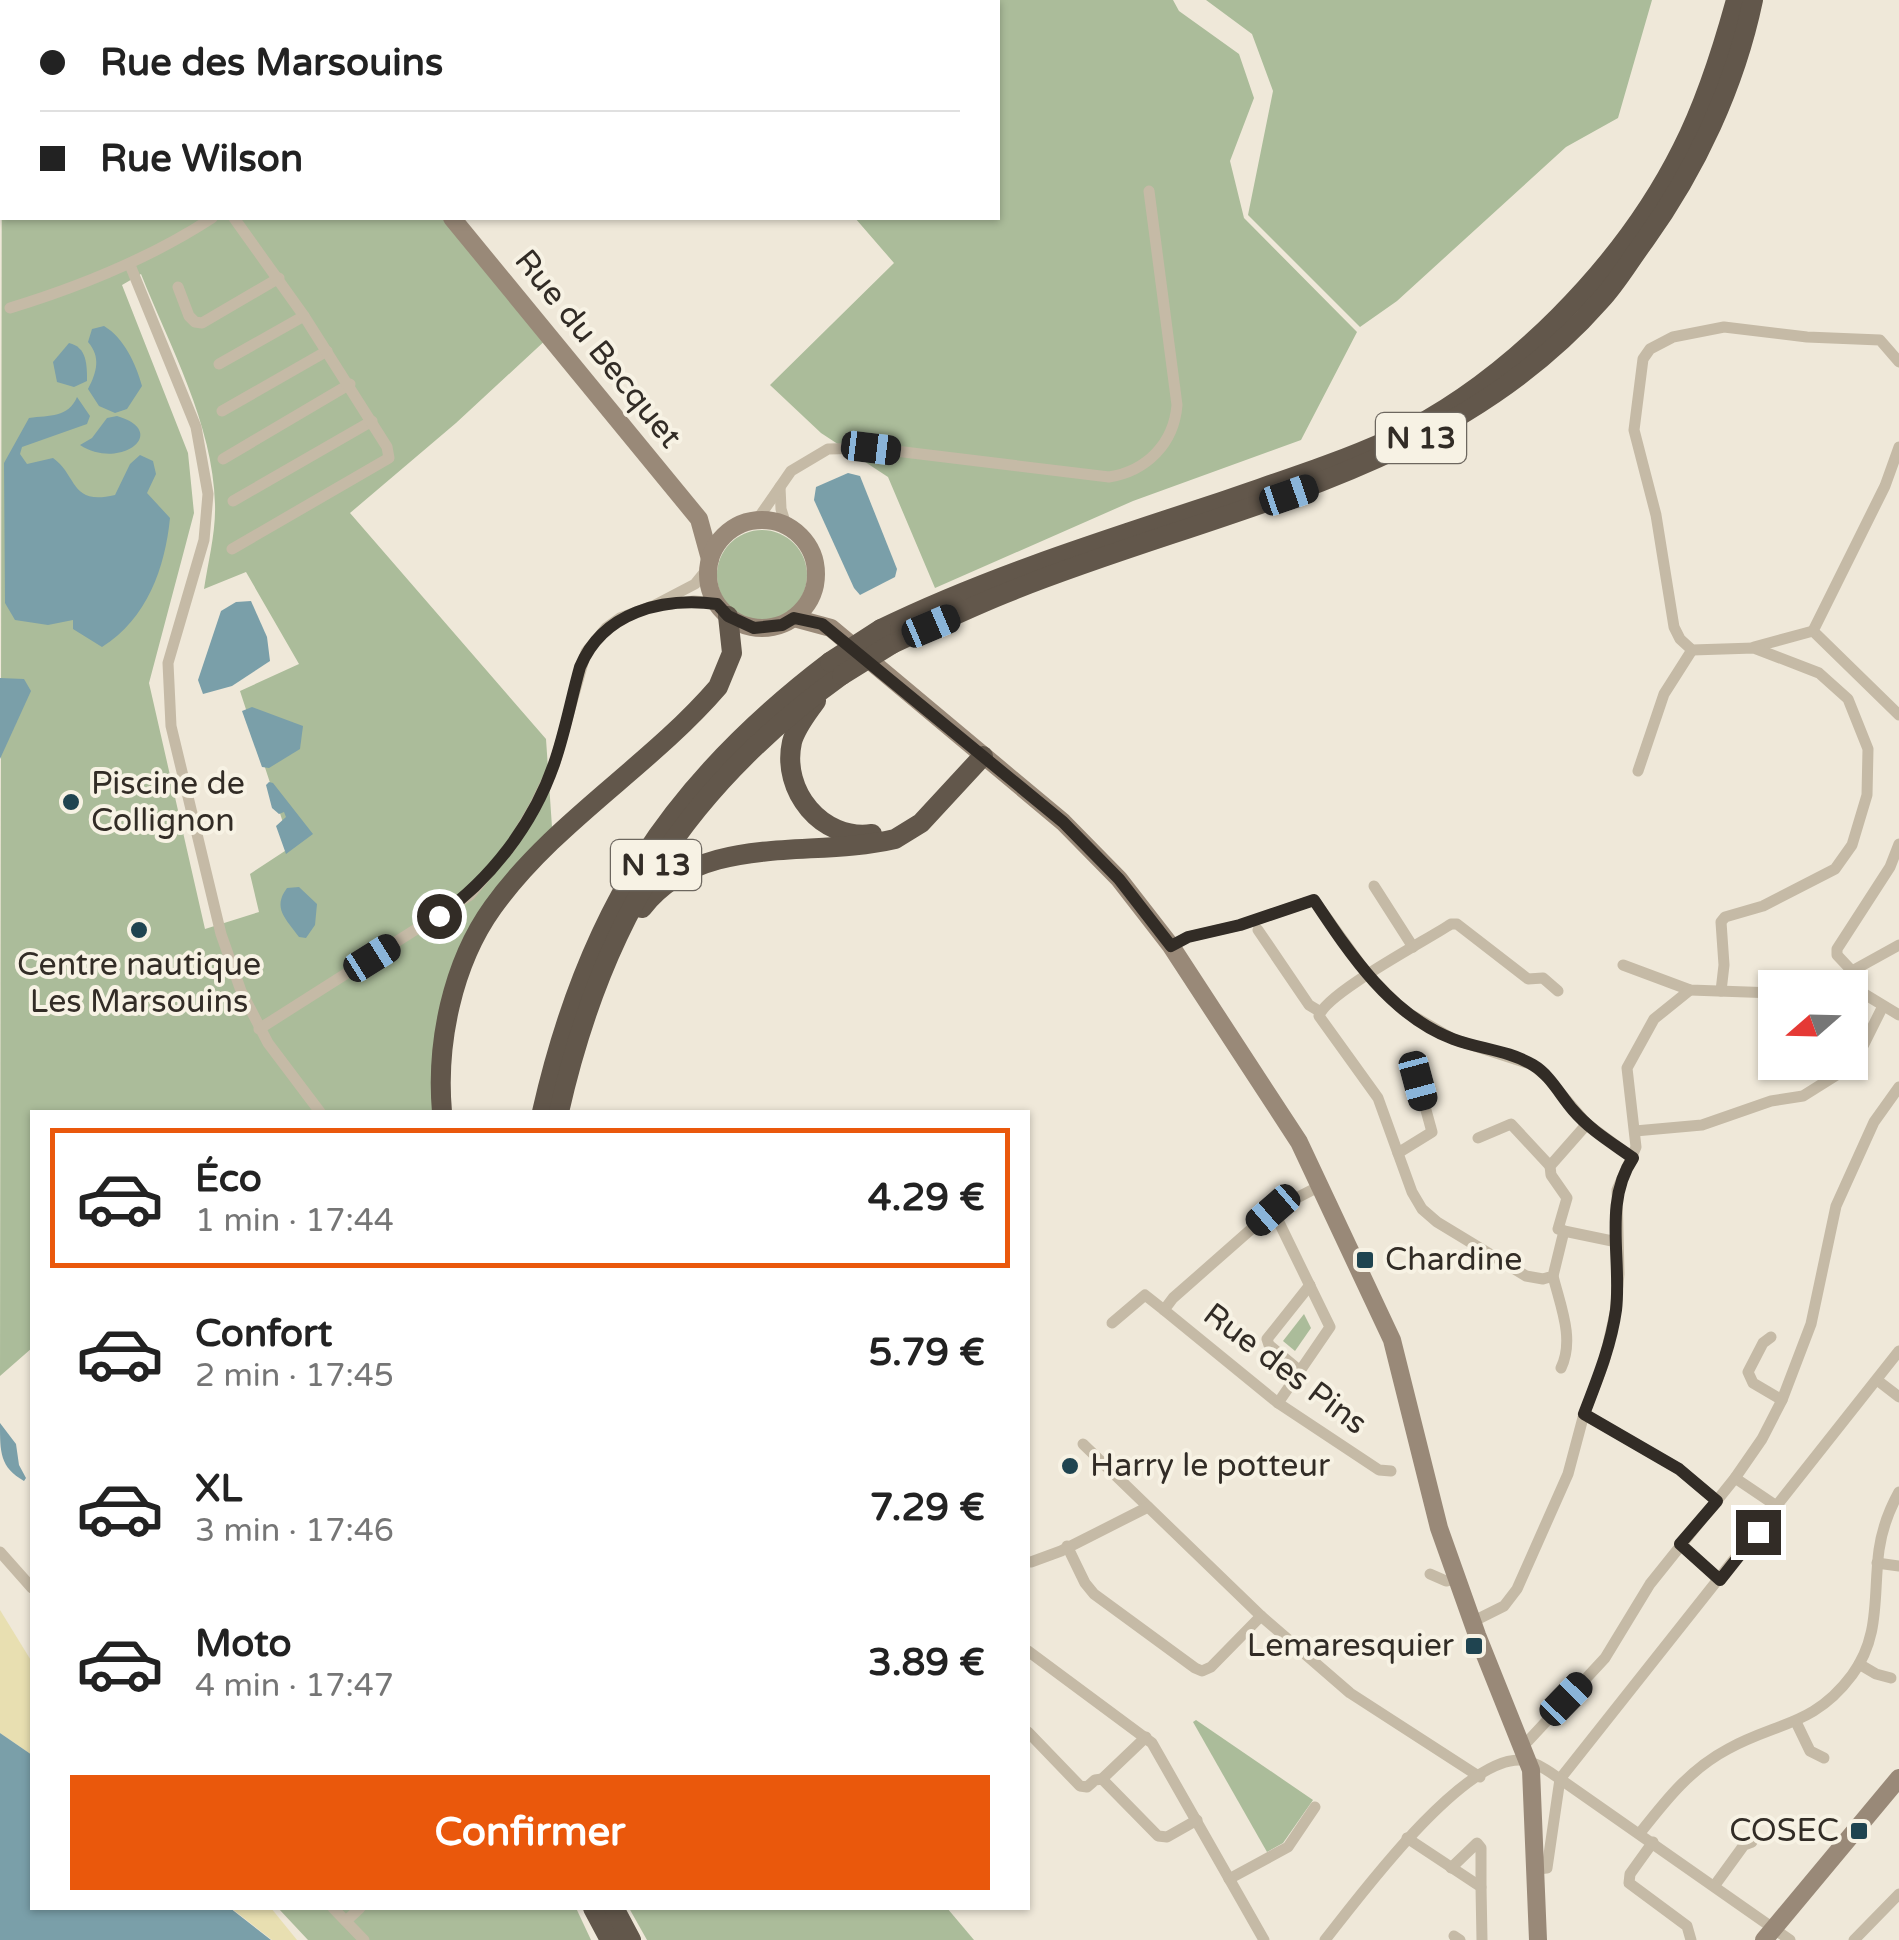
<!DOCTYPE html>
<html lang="fr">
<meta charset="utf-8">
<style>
body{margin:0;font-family:"Varela Round",sans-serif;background:#f2f2f2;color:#222;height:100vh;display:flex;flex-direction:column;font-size:38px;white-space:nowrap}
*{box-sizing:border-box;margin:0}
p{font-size:32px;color:#767676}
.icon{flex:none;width:55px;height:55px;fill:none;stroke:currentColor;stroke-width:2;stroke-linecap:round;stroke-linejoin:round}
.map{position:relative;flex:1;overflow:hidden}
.sheet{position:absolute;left:30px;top:1110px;width:1000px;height:800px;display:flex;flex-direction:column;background:#fff;border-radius:0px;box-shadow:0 2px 8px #0004}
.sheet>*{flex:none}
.guide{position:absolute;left:0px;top:0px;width:1000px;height:220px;box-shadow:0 2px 8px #0004;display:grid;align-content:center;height:220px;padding:0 40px;background:#fff}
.needle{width:65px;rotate:250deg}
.controls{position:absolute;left:1758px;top:970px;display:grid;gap:20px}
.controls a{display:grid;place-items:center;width:110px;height:110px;border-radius:0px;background:#fff;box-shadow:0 2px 8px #0004;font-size:50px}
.end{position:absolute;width:45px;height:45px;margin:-22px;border:12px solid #322c26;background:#fff;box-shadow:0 0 0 5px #fff}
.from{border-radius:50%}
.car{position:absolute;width:30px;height:60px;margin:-30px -15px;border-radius:12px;box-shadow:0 0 8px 2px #0007;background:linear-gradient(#222 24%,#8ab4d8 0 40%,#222 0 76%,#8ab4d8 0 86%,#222 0)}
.guide b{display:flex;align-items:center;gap:35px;height:95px;font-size:38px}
.guide b+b{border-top:2px solid #e0e0e0}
.guide i{width:25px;height:25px;background:#222}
ul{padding:18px 0 0;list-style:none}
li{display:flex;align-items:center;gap:30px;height:140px;margin:0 20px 15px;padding:0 20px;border:5px solid transparent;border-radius:0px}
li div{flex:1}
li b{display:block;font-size:38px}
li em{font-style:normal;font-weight:800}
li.current{border-color:#ea580c}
li>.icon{width:90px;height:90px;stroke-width:1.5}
.button{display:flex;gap:20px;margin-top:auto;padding:20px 40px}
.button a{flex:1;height:115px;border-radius:0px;background:#ea580c;color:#fff;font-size:40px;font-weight:800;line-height:115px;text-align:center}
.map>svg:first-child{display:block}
</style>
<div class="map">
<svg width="1899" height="1940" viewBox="0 0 1899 1940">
<rect width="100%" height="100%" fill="#efe8d9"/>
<g fill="#abbc9a" fill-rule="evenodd">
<polygon points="786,0 1173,0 1179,11 1239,54 1254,98 1230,161 1244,218 1357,332 1301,440 1133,501 935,588 888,477 821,433 770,385 894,263 855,218 998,218 998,2"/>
<polygon points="1206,0 1652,0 1618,118 1566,147 1397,301 1360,327 1248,215 1273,91 1252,34"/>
<path d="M2,44V218H452L549,337L456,423L350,513L546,739L552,827L465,940L434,1112H32V1348L0,1376ZM141,274C170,347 213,424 215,504C216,532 208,562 204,589L246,572L299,664L240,691L291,847L250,874L259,912L205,929L149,683L194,513L188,453L122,285Z"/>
<circle cx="762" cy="575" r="45"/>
<polygon points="1304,1314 1311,1328 1295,1351 1283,1341"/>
<polygon points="1196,1720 1313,1800 1283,1843 1267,1852 1193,1722"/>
<polygon points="278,1908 576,1908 591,1940 308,1940"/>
<polygon points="629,1908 947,1908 974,1940 647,1940"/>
</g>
<g fill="#e8dfb1">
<polygon points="0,1610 32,1662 32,1755 0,1733"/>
<polygon points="231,1908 271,1908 297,1940 272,1940"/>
</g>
<g fill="#7a9fa9">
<path d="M104,326C124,338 136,364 142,386L127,409L115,413L99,406L88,389C97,372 101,357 88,342L92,329Z"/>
<path d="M69,343C87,347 87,365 87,381L74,387L57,382L53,362Z"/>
<path d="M77,397L90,416L87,424L22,447L20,454L27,464L53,458C78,476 70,506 115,495L130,464L140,455L153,461L156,474L147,493L170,518C165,568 147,619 102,647L73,629V620L48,625L15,620L5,603L4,463L29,418C50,415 68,418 77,397Z"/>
<path d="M117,416C171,432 120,471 80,445L92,438L107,418Z"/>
<polygon points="848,473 860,476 897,569 895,577 860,595 854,588 814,500 816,487"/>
<polygon points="251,601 267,637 270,661 232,686 203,694 198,680 221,611 236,602"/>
<polygon points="0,678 24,679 31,691 0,759"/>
<polygon points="252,707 303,726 300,749 269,768 262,767 242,711"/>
<polygon points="269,782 273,783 313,834 286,854 276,826 286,817 284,812 279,814 272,808 266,785"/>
<path d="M299,887L317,904L315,925L306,938L299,937C286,919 272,908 287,888Z"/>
<path d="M0,1423L16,1444L19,1465L26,1478L24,1481C0,1467 0,1453 0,1423Z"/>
<polygon points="0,1733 32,1755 32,1908 230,1908 271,1940 0,1940"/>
</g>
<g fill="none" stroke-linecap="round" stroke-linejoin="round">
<g stroke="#c5baa6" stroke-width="11">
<polyline points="130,265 196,427 208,494 204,540 168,663 171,726 221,934 241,991 268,1043 320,1112"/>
<polyline points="178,287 189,316 195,322 202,323 279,278"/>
<path d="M10,308C82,286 149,259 212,218"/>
<polyline points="219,364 304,316"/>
<polyline points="222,411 327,351"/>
<polyline points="1899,447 1885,486 1813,631 1899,715"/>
<polyline points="223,459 350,384"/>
<polyline points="780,487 781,509 786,525"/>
<polyline points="233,501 372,421"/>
<path d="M757,520L791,471L828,449L871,448L1109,477C1147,471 1174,443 1177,405L1149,191"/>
<polyline points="232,549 389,458 387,447 304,316 234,218"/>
<polyline points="662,605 694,601 717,603"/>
<polyline points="1754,647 1813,631"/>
<polyline points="1638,771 1664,694 1692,650"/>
<polyline points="1374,886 1413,947"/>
<polyline points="1258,930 1309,1005 1319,1011"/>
<polyline points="1171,946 1188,937 1240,925 1314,900 1368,975 1403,1010 1453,1039 1533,1065 1546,1076 1587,1124 1633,1158"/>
<polyline points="1623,965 1690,990 1775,993"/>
<polyline points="1852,971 1899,945"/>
<polyline points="1843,981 1852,971 1837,955 1837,949 1890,867 1899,844"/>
<polyline points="1813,988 1843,981 1899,1015"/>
<path d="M1558,991L1543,978L1528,979L1457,924H1451C1427,940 1326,993 1319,1016L1378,1098L1412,1192L1422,1209L1437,1222L1526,1276L1543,1279L1553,1276L1564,1231L1558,1229L1567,1198L1551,1175L1550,1166L1587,1124"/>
<polyline points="1721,991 1724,965 1721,922 1725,917 1763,906 1835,869 1852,845 1867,795 1868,749 1848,699 1819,673 1754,648 1692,650 1680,639 1674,627 1656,515 1634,430 1643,359 1650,349 1673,337 1724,327 1807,337 1880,340 1899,362"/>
<polyline points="259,1029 470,895 511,846 534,807 554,766 586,652 606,628 620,618 653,606 695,584 708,568"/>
<polyline points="1635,1131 1702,1125 1771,1101 1803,1096 1854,1064 1883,1006"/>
<polyline points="1478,1138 1511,1124 1550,1166"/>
<polyline points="1398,1153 1432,1132 1418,1081 1412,1073"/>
<polyline points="1322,1185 1273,1210 1173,1298 1164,1310 1278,1403 1379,1470 1391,1471"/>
<polyline points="1273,1210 1330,1327 1278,1403"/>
<polyline points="1564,1231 1617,1242"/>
<path d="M1553,1276C1560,1305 1575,1339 1561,1368"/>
<polyline points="1112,1323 1145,1295 1164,1310"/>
<polyline points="1771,1337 1763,1343 1748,1372 1753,1383 1782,1400"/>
<polyline points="1300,1371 1269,1345 1267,1339 1310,1285"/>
<polyline points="1877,1380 1899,1397"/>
<polyline points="1584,1414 1679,1469 1717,1501"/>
<polyline points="1083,1444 1261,1616 1350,1693 1480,1777"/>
<polyline points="1735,1478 1778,1507"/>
<polyline points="1680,1544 1720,1580"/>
<polyline points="1067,1546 1085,1583 1094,1594 1195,1668 1202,1671 1211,1667 1261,1616"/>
<polyline points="0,1552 32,1588"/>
<polyline points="1031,1562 1061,1551 1148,1507"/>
<polyline points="1877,1563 1899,1566"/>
<polyline points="1430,1574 1446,1581 1456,1579"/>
<polyline points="1472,1622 1504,1606 1517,1589 1568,1474 1584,1414 1604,1362 1615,1313 1619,1274 1617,1190 1636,1147 1627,1068 1654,1019 1690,990"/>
<polyline points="1028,1651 1152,1743 1264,1940"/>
<polyline points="1859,1664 1876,1674 1891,1678"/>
<polyline points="1796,1722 1810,1751 1824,1758"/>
<polyline points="1028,1732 1080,1786 1087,1787 1095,1780 1102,1779 1158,1836 1167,1837 1197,1820"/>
<polyline points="1520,1743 1528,1741 1605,1658 1650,1584 1735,1478 1762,1439 1782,1400 1811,1324 1836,1206 1874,1122 1899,1087"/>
<polyline points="1102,1779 1146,1737"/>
<path d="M1640,1833C1666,1800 1690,1769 1728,1749C1777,1722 1814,1726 1852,1675C1881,1636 1873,1595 1879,1550C1882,1529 1889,1510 1899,1492"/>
<polyline points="1407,1838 1481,1887 1482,1940"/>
<polyline points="1653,1842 1630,1874 1629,1883 1687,1926 1691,1940"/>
<polyline points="1451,1868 1477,1843 1481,1848 1481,1887"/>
<polyline points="1537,1869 1547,1868 1560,1779 1899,1351"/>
<polyline points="1229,1879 1288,1847 1315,1807"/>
<polyline points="1715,1885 1744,1845 1752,1842"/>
<polyline points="333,1908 364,1940"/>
<polyline points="346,1921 360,1908"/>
<polyline points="1454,1936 1460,1940"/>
<path d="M1325,1940C1360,1896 1460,1760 1519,1760C1534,1760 1548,1771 1560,1779L1790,1940"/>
<polyline points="1854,1940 1899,1894"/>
</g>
<g stroke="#998978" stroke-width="18">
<polyline points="286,0 287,2"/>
<polyline points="452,218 699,519 710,559"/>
<circle cx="762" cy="574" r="54"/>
<polyline points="794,618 831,628 1063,822 1119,879 1171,946 1299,1142 1392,1340 1439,1528 1477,1635 1531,1770 1538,1940"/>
<polyline points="1764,1940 1899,1778"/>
</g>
<g stroke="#62574b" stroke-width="20">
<path d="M881,629C990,576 1106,540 1221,502C1278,482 1336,464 1391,439C1509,383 1624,265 1682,149C1706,102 1722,51 1736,0"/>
<path d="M892,644C933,625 974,605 1016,589C1219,508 1449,473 1600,301C1617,283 1630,260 1645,240C1696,169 1735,86 1753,0"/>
<path d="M816,701C807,714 796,727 792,742C781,791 822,841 872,834"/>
<path d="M642,908C702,831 810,859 895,839L921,823L983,756"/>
<path d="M442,1112C436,1044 452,964 493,907C554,822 650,766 718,687L732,653L728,616"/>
<path d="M542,1112C587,914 668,785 830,662"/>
<path d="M559,1112C602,922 682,790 842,675"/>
<polyline points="593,1908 610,1940"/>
<polyline points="614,1908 631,1940"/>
</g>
<g stroke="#62574b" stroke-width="20">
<polyline points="830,662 881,629"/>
<polyline points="842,675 892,644"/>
</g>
</g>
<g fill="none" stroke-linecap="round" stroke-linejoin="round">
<path stroke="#322c26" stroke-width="12" d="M439,916C490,880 533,825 554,764C565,733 571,699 580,667C603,612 662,597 717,604L728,616L754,628L782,625L794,618L822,624L1063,822L1119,879L1171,946L1188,937L1240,925L1314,900C1350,954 1390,1015 1453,1039C1479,1049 1508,1050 1533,1065C1550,1075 1560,1095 1573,1110C1590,1130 1612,1143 1633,1158C1603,1202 1622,1260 1616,1310C1611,1346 1597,1380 1584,1414L1679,1469L1717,1501L1680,1544L1720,1580L1758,1532"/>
</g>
<g fill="#1f4450" stroke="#f7f2e4" stroke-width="4">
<circle cx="71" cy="802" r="10"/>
<circle cx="139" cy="930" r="10"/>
<rect x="1355" y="1250" width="20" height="20" rx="5"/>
<circle cx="1070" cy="1466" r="10"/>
<rect x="1464" y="1636" width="20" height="20" rx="5"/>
<rect x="1849" y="1821" width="20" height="20" rx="5"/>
</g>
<g text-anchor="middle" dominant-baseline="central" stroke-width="8" stroke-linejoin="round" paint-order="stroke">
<g fill="#f7f2e4" stroke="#6d675f" stroke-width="2.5">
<rect x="1376" y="413" width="90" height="50" rx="8"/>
<rect x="611" y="840" width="90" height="50" rx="8"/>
</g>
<g font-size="30" font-weight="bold" fill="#322c26">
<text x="1421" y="438">N 13</text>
<text x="656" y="865">N 13</text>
</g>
<g font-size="32" fill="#322c26" stroke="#f7f2e4">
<text transform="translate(598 349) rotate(51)">Rue du Becquet</text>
<text transform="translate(1285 1369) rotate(37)">Rue des Pins</text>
</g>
<g font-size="32" fill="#322c26" stroke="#f7f2e4" text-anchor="start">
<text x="91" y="784">Piscine de<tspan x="91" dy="37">Collignon</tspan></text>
<text x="139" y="965" text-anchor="middle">Centre nautique<tspan x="139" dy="37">Les Marsouins</tspan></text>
<text x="1385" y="1260">Chardine</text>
<text x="1090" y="1466">Harry le potteur</text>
<text x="1454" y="1646" text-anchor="end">Lemaresquier</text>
<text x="1839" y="1831" text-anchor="end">COSEC</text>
</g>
</g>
</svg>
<div class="controls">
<a><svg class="needle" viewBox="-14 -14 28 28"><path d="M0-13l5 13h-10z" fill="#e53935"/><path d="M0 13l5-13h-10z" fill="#767676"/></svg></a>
</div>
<i class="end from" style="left:439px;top:916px"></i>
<i class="end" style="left:1758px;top:1532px"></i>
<i class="car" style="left:871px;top:448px;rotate:97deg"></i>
<i class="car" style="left:1289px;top:495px;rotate:71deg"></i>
<i class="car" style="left:931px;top:626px;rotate:67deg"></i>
<i class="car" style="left:372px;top:958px;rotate:58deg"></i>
<i class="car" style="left:1418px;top:1081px;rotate:165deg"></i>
<i class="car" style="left:1273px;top:1210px;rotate:229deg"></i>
<i class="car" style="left:1566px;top:1699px;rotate:44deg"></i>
<div class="guide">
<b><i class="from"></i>Rue des Marsouins</b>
<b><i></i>Rue Wilson</b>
</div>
<section class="sheet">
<ul>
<li class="current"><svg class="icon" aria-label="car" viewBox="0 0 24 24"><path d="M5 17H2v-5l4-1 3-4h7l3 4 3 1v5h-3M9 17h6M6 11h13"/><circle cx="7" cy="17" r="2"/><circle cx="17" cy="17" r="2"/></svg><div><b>Éco</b><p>1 min · 17:44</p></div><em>4.29 €</em></li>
<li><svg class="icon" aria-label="car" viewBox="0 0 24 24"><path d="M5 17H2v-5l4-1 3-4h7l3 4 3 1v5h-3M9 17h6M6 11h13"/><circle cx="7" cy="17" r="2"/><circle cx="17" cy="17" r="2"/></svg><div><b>Confort</b><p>2 min · 17:45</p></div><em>5.79 €</em></li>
<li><svg class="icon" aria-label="car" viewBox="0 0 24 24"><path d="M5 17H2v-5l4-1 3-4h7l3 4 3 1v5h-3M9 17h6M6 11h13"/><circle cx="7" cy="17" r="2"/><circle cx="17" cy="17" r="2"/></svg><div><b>XL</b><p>3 min · 17:46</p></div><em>7.29 €</em></li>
<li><svg class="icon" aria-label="car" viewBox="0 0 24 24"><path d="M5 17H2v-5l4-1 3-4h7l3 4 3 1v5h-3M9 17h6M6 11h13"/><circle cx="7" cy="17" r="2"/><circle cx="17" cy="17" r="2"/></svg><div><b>Moto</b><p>4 min · 17:47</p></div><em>3.89 €</em></li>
</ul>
<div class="button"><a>Confirmer</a></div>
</section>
</div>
